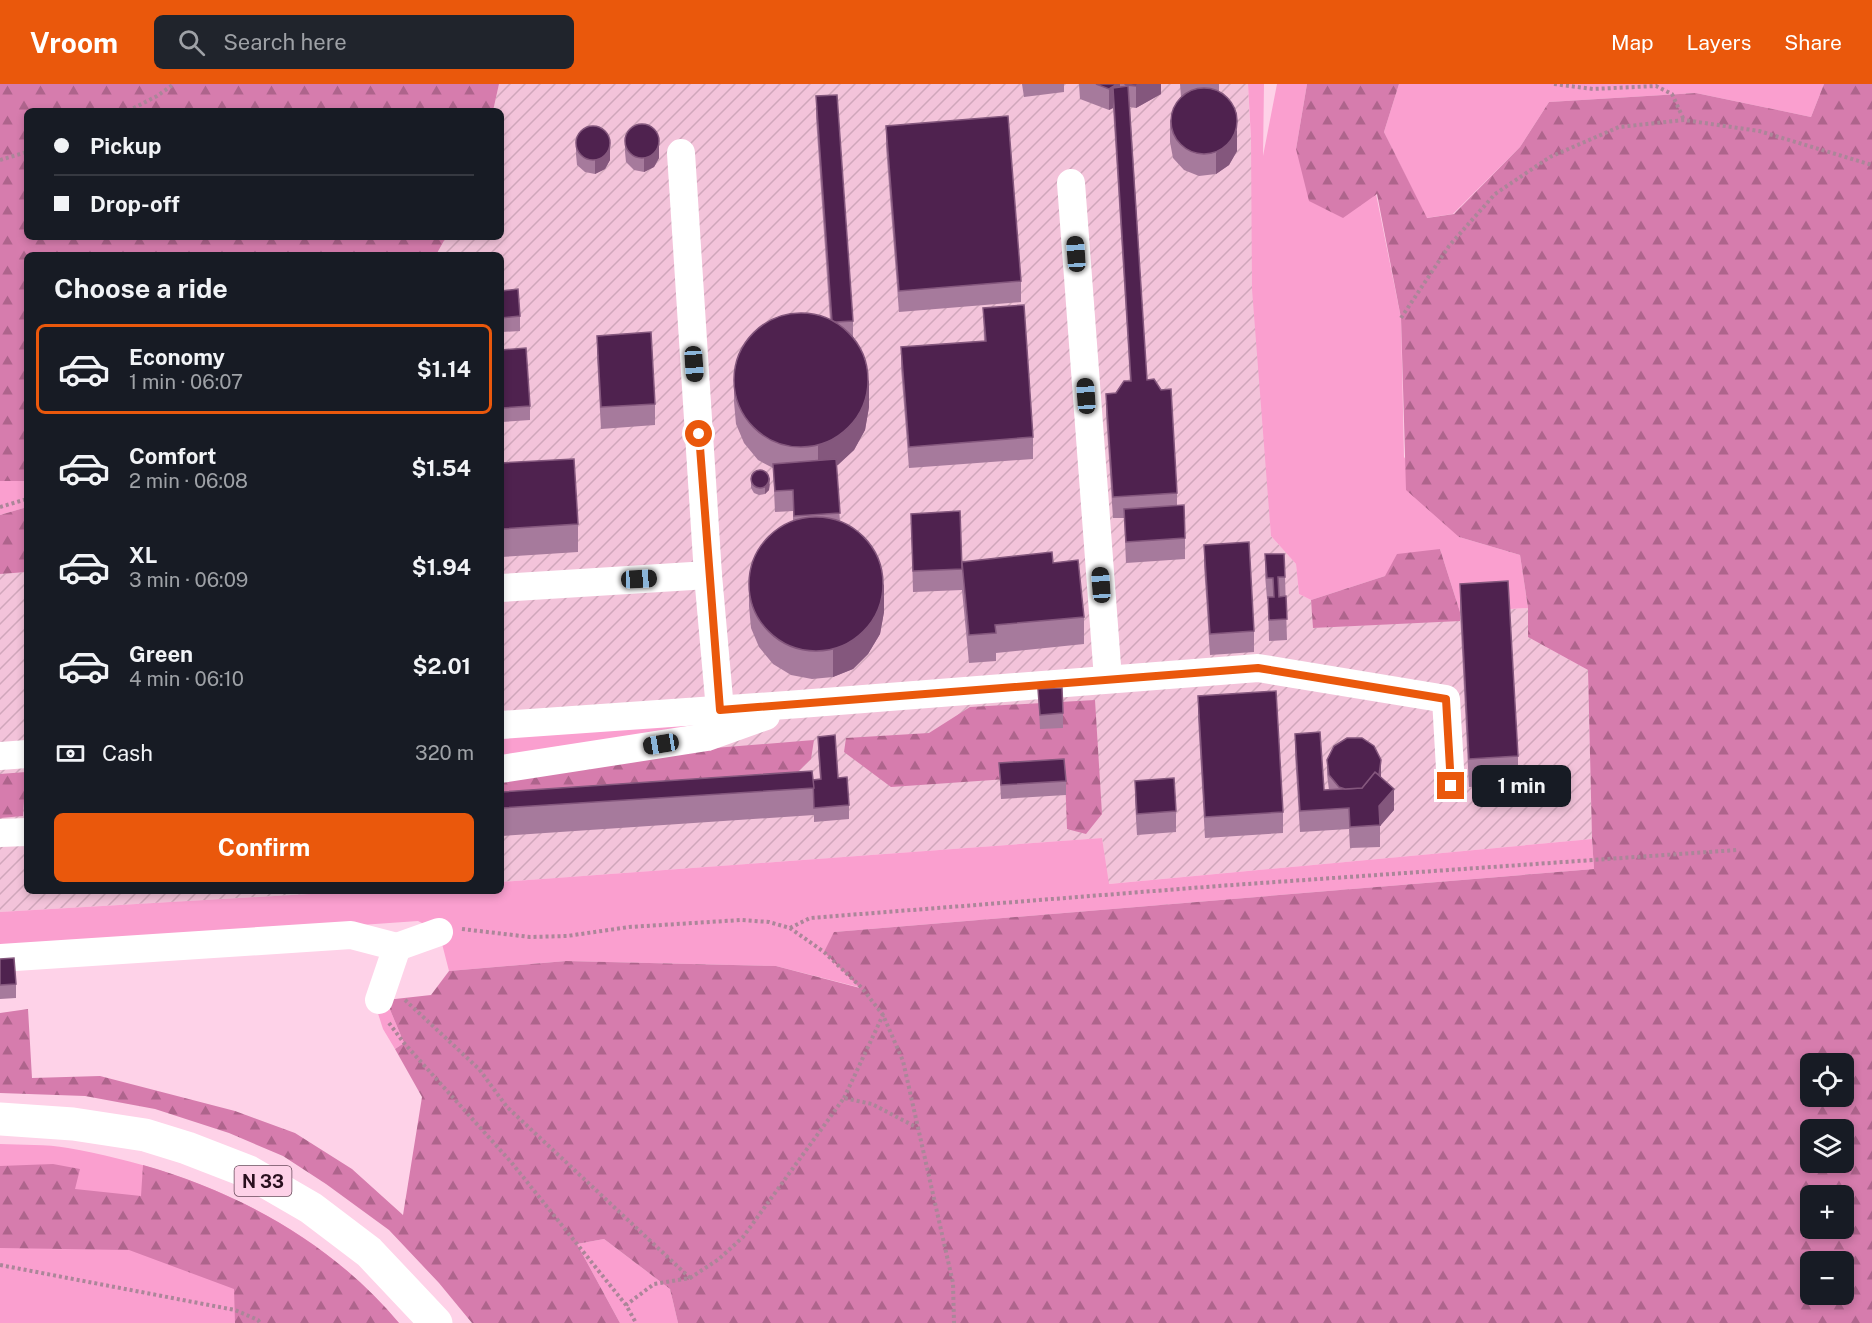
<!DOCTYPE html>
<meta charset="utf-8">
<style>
body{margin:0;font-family:"Public Sans",sans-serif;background:#20242c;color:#f1f3f6;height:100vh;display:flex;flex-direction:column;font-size:22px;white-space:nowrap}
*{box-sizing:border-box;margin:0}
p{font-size:20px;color:#9ea1a6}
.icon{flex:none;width:33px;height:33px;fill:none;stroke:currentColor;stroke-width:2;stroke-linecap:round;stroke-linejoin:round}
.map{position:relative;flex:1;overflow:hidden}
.drawer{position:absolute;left:24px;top:168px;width:480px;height:642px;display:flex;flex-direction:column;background:#171b24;border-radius:9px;box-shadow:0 3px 9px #0003}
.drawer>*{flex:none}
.top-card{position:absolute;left:24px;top:24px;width:480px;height:132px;border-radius:9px;box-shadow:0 3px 9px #0003;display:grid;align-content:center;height:132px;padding:0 30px;background:#171b24}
.tools{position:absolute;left:1800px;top:969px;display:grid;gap:12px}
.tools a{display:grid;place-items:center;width:54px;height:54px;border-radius:9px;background:#171b24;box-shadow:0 3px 9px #0003;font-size:30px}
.end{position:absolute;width:27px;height:27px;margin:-14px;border:8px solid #ea580c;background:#fff;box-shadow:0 0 0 3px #fff}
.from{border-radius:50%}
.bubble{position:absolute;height:42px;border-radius:9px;background:#171b24;box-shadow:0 3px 9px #0003;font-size:20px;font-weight:700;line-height:42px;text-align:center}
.car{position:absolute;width:18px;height:36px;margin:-18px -9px;border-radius:8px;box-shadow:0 0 4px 2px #0007;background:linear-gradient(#222 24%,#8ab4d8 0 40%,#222 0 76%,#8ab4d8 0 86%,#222 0)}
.top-card b{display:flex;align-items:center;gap:21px;height:57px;font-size:22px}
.top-card b+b{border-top:2px solid #363941}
.top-card i{width:15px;height:15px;background:#f1f3f6}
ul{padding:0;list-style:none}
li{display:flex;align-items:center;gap:18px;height:90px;margin:0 12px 9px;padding:0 18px;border:3px solid transparent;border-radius:9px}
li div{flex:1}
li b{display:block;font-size:22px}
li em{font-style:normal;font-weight:700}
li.active{border-color:#ea580c}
li>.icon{width:54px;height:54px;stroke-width:1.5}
h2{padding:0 30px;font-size:27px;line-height:72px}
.pay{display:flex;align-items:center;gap:15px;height:66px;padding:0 30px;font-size:22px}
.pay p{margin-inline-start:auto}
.action{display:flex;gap:12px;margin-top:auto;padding:12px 30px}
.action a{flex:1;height:69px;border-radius:9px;background:#ea580c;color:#fff;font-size:24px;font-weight:700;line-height:69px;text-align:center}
header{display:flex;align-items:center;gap:36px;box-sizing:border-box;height:84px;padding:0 30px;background:#ea580c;color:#fff}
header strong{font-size:28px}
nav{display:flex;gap:33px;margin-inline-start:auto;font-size:21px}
.search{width:420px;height:54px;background:#20242c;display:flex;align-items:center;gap:15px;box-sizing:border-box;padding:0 21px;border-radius:9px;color:#9ea1a6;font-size:22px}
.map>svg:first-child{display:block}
</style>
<header>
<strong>Vroom</strong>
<div class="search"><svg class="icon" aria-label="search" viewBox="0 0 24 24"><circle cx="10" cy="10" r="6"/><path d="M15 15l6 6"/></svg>Search here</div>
<nav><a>Map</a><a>Layers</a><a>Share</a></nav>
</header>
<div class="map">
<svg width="1872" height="1239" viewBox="0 0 1872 1239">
<defs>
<pattern id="industrial-furrows" width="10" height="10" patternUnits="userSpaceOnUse" patternTransform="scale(1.5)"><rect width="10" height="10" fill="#f3c3da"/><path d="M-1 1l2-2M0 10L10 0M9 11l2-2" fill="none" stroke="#d0a6bb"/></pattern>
<pattern id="forest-firs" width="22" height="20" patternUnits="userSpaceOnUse" patternTransform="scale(1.5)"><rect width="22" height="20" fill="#d67cad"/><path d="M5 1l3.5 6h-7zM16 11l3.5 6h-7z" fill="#ae648c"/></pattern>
</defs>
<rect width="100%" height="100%" fill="#fed2e8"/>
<g fill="url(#industrial-furrows)">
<polygon points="499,0 1248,0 1271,452 1296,480 1299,510 1311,516 1314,544 1460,536 1460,528 1528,524 1528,553 1588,586 1592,755 1108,800 1102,754 501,798 501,171 436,171 446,153 501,153 501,27 493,27"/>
<polygon points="27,488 27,807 359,807 0,828 0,490"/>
</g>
<g fill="#fa9fcf">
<polygon points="1248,0 1264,0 1263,72 1277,0 1307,0 1296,65 1376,110 1401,234 1404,373 1459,453 1520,471 1528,524 1460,528 1440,465 1385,492 1311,516 1299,510 1296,480 1271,452 1252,205 1251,55"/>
<polygon points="1399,0 1824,0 1811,33 1696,9 1549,18 1520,63 1453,130 1426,134 1384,48"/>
<polygon points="0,397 27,397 27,423 0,431"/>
<polygon points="704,636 705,644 501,674 501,653"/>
<polygon points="1102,754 1109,800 1592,755 1594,785 834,848 862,904 776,882 566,877 449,887 439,848 418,837 0,866 0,828 359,807 501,807 501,798"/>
<polygon points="386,916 404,959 395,965 383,945 374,917"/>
<path d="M0,1060C22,1061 46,1060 68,1064C196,1087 313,1138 399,1239H0Z"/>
<polygon points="604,1155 670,1205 678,1239 620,1239 577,1160"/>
</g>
<g fill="url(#forest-firs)" fill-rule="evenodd">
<polygon points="0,0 499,0 493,27 27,27 27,153 446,153 436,171 27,171 27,397 0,397"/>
<path d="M1307,0H1399L1384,48L1427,134L1454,130L1520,63L1549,18L1696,9L1811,33L1824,0H1872V1239H678L670,1205L604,1155L577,1160L620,1239H472L439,1199L389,1146L326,1100L283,1072L229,1049L155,1025L85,1012L0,1009V929L28,925L32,994L100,992L235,1027L295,1049L352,1085L403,1131L422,1013L395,965L404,959L386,916L431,911L449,887L566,877L776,882L860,904L824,868L834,848L1594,785L1592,755L1588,586L1528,553V524L1520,471L1459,453L1406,406L1401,234L1377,110L1343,134L1309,117L1296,65ZM1810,980H1844V1012H1810ZM1810,1046H1844V1078H1810ZM1810,1112H1844V1144H1810ZM1810,1178H1844V1210H1810Z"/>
<polygon points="27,423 27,488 0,490 0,431"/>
<polygon points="1440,465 1460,528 1460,537 1313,544 1311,516 1385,492 1397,470"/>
<polygon points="1095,616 1102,730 1086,750 1067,745 1065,691 891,703 844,668 846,654 929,649 970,623"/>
<polygon points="814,656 811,675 767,718 501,734 501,697 714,664"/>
<polygon points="26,688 23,732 0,734 0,690"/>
<path d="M53,1080L80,1085L75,1105L141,1112L143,1081C241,1109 333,1160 399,1239H235L234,1205L129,1166L0,1164V1082Z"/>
</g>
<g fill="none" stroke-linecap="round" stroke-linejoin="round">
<g stroke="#ab8699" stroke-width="4" stroke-dasharray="3 3" stroke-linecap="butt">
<polyline points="1554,0 1593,5 1656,2 1672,10 1684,36"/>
<polyline points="128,27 157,12 174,0"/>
<polyline points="0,76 27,68"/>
<polyline points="1401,234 1449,162 1495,110 1550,73 1619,43 1684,36 1759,47 1872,81"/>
<polyline points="0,423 27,415"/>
<polyline points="790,844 810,834 1218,802 1737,766"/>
<polyline points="462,845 530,853 567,852 629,843 741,836 769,838 790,844 824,868 862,904 883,931 903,977 953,1199 954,1239"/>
<polyline points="405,916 479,985 507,1023 690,1194 654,1200 626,1221"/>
<polyline points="389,939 404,959 511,1078 626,1221 636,1239"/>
<polyline points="844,1014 883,931"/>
<polyline points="0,1181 235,1226 258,1236 260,1239"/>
<polyline points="690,1194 719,1175 743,1153 844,1014 872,1020 916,1043"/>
</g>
<g stroke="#fff" stroke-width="28">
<polyline points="681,69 708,491 720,626"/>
<polyline points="1071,99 1108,595"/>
<polyline points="501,504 708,491"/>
<polyline points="501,641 800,620 1258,584 1446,615 1451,702"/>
<polyline points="0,672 27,670"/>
<polyline points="501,685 707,653 766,632"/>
<polyline points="0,749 27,748"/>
<polyline points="397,863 439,848"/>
<polyline points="0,874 351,851 397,863 379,916"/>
</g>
<polyline stroke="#fff" stroke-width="33" points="0,1035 73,1040 145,1051 187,1064 249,1088 311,1124 369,1168 436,1239"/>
</g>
<g fill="#a67a9c">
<polygon points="1022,0 1064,0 1064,8 1024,13"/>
<polygon points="1079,0 1161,0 1161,10 1136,24 1130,23 1147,296 1177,409 1177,422 1185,454 1185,475 1126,479 1124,434 1113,434 1106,331 1106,310 1116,309 1130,297 1113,24 1109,26 1080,15"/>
<polygon points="1180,0 1219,0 1219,7 1237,29 1237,67 1229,81 1216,90 1199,92 1184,86 1173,74 1170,58 1170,37 1181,13"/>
<polygon points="816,12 853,237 853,253 869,323 865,346 854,366 836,382 840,438 884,528 880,550 868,570 853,585 833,593 812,595 791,591 773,580 759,563 751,544 749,522 749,495 793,438 793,427 775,428 773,384 758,376 744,359 736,340 734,318 734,291 830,236 816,34"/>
<polygon points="886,42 1021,197 1021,218 899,228 886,63"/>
<polygon points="625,54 659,74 654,83 644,88 634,86 626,78 625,68"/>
<polygon points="576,56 610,76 605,85 595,90 585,88 577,81 576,70"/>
<polygon points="501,207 520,232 520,247 501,248"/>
<polygon points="983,224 1033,353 1033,375 909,384 901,284 901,263 984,257"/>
<polygon points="597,252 655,320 655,341 601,345 597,273"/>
<polygon points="501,266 530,322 530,336 501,338"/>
<polygon points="501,379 578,440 578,468 501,473"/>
<polygon points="751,396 770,400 769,406 765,410 759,411 754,409 751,404"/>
<polygon points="911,430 962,485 1053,479 1084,533 1084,560 996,569 996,577 969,579 962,506 913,508"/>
<polygon points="1204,461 1254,547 1254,568 1210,571 1204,482"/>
<polygon points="1265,470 1285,493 1287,556 1269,557 1268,515 1267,515 1265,491"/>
<polygon points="1460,500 1518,672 1518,700 1469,703 1460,528"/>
<polygon points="1038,605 1063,629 1063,644 1040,645"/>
<polygon points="1198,612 1283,728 1283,749 1205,754 1198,634"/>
<polygon points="1295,650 1324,706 1329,706 1327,690 1327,676 1381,691 1381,693 1394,726 1380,742 1380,763 1350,764 1349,745 1300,748 1295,671"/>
<polygon points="818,653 838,694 849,721 849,735 814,738 814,729 814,731 501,752 501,708 820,695 818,667"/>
<polygon points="999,679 1066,697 1066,711 1001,715"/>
<polygon points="1135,697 1176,727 1176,748 1137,751 1135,718"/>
<polygon points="0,875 16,900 16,914 0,915"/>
</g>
<g fill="#84577d">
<polygon points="1117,0 1120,0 1120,14 1113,4 1113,24 1109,26 1109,5"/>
<polygon points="1140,0 1161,0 1161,10 1136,24 1136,2"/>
<polygon points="1237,46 1237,67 1229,81 1216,90 1216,69"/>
<polygon points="659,60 659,74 654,83 644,88 644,74"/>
<polygon points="610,62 610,76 605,85 595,90 595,76"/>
<polygon points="869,296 869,323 865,346 854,366 838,381 818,389 818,362"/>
<polygon points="770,393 769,406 765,410 765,403"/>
<polygon points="884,500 884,528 880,550 868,570 853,585 833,593 833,566"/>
<polygon points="1381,676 1381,691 1379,706 1369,703"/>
<polygon points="1394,705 1394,726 1380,742 1379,722"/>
</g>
<g fill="#4f224f" stroke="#84577d" stroke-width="1.5">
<polygon points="1096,0 1117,0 1109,5"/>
<polygon points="1125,0 1140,0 1136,2 1126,1"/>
<polygon points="1128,2 1147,296 1154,295 1161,306 1171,305 1177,409 1113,413 1106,310 1116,309 1124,297 1131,297 1113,4"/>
<circle cx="1204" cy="37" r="33"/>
<polygon points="837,11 853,237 836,238 832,237 816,12"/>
<polygon points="1008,32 1021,197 899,207 886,42"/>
<circle cx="642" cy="57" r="17"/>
<circle cx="593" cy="59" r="17"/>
<polygon points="518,205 520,232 501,234 501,207"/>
<polygon points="1024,221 1033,353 909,363 901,263 986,257 983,224"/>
<circle cx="801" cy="296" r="67"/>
<polygon points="651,248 655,320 601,323 597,252"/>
<polygon points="526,264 530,322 501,324 501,266"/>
<polygon points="574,375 578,440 501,445 501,379"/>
<polygon points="836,375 840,429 794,432 793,406 775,407 773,380"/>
<circle cx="760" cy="395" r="9"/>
<polygon points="1184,421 1185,454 1126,458 1124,425"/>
<polygon points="960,427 962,485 913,487 911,430"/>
<circle cx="816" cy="500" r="67"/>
<polygon points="1249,458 1254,547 1210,550 1204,461"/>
<polygon points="1052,468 1053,479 1078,476 1084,533 995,541 996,549 969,551 962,478"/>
<polygon points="1265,470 1284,470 1285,493 1278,493 1279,513 1286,512 1287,535 1269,536 1268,513 1274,513 1273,494 1267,494"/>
<polygon points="1508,497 1518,672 1469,675 1460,500"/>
<polygon points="1062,604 1063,629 1040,631 1038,605"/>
<polygon points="1276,607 1283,728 1205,733 1198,612"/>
<polygon points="1320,648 1324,706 1362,704 1375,688 1394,705 1379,722 1380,741 1350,743 1349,724 1300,727 1295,650"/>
<polygon points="835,651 838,694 847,693 849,721 814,724 813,696 821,695 818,653"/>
<polygon points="1347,654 1362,654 1374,662 1381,676 1379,691 1375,688 1362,704 1345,705 1339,703 1329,691 1327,676 1334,662"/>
<polygon points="1064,675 1066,697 1001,701 999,679"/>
<polygon points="812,687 814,704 501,724 501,708"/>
<polygon points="1174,694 1176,727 1137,730 1135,697"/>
<polygon points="14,874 16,900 0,901 0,875"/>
</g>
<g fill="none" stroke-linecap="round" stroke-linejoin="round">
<polyline stroke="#ea580c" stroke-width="8" points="699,350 720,626 1258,584 1446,615 1451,702"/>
</g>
<g text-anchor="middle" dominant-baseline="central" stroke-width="6" stroke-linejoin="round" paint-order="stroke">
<rect fill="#fed2e8" stroke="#694a5b" stroke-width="1.5" x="234.5" y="1082" width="57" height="30" rx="4.5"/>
<g font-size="18" font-weight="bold" fill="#29101e">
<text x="263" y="1097">N 33</text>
</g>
</g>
</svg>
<div class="tools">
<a><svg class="icon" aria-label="locate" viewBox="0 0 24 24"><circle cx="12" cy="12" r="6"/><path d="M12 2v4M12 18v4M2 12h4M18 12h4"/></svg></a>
<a><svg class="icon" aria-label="layers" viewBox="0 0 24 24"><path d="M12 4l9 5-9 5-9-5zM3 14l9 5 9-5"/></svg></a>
<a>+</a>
<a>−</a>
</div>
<i class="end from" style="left:699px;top:350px"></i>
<i class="end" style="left:1451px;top:702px"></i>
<div class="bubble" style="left:1472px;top:681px;width:99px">1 min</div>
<i class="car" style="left:1076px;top:170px;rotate:356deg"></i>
<i class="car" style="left:694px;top:280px;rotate:176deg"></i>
<i class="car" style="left:1086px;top:312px;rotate:356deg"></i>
<i class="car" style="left:639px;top:495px;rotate:87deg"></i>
<i class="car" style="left:1101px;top:501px;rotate:356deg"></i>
<i class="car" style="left:661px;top:660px;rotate:261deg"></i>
<div class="top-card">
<b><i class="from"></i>Pickup</b>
<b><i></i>Drop-off</b>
</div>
<section class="drawer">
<h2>Choose a ride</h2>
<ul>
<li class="active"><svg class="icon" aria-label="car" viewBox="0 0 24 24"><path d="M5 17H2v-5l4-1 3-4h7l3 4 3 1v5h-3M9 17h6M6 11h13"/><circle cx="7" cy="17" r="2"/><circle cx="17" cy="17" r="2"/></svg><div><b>Economy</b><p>1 min · 06:07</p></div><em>$1.14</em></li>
<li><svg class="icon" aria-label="car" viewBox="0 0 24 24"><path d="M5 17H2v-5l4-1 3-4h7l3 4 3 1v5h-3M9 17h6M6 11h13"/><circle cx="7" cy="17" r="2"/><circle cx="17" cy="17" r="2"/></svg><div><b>Comfort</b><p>2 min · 06:08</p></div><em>$1.54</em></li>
<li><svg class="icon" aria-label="car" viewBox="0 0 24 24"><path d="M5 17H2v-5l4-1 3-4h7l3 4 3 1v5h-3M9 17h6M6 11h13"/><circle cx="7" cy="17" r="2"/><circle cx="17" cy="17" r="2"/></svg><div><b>XL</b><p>3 min · 06:09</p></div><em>$1.94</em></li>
<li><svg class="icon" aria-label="car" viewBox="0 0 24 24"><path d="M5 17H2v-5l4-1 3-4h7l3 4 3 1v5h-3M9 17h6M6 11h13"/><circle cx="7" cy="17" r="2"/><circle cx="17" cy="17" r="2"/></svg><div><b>Green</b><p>4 min · 06:10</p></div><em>$2.01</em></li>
</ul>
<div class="pay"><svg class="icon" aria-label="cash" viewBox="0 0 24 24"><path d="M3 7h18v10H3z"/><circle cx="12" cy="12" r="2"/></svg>Cash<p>320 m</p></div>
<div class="action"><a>Confirm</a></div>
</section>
</div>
